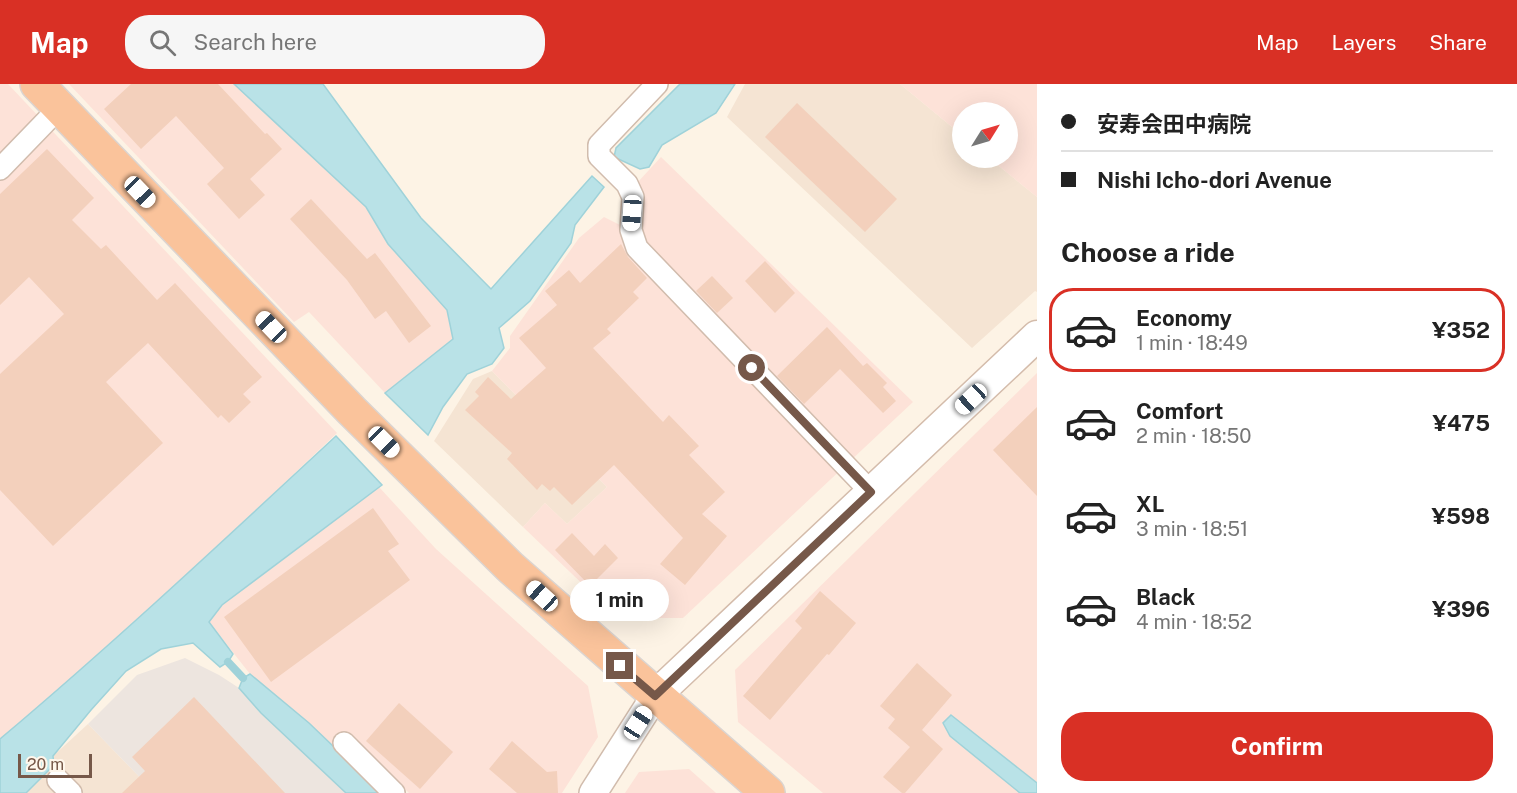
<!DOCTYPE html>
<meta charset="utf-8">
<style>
body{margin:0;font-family:"Public Sans","Noto Sans JP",sans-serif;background:#f6f6f6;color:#222;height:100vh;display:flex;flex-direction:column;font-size:22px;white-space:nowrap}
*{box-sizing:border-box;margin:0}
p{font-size:20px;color:#767676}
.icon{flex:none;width:33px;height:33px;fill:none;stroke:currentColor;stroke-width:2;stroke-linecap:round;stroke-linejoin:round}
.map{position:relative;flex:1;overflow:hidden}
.sheet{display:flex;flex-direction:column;background:#fff;width:480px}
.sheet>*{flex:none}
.top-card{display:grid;align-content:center;height:132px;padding:0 24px;background:#fff}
.needle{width:39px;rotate:53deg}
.buttons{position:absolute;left:952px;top:18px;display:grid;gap:12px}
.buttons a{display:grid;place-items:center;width:66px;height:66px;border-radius:50%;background:#fff;box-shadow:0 6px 24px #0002;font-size:30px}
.scale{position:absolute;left:18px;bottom:15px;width:74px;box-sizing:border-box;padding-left:6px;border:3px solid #765849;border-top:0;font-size:16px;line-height:21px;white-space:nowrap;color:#765849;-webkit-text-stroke:4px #fff7ec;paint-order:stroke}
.end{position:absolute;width:27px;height:27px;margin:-14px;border:8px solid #765849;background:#fff;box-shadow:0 0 0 3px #fff}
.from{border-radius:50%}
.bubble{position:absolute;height:42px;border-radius:21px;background:#fff;box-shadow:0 6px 24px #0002;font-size:20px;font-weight:700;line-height:42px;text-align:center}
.car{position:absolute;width:18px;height:36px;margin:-18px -9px;border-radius:8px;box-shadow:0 0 4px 2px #0007;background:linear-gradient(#fff 24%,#345 0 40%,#fff 0 76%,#345 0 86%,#fff 0)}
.top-card b{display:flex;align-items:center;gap:21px;height:57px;font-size:22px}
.top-card b+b{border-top:2px solid #e0e0e0}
.top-card i{width:15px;height:15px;background:#222}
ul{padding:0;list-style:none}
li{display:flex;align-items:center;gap:18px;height:84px;margin:0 12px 9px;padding:0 12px;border:3px solid transparent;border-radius:24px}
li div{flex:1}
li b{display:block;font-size:22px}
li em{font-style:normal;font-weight:700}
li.current{border-color:#d93025}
li>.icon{width:54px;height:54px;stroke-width:1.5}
h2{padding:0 24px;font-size:27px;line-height:72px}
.cta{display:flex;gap:12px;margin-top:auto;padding:12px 24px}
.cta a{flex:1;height:69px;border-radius:24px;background:#d93025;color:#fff;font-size:24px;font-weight:700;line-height:69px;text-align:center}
header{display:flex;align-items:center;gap:36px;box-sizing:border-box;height:84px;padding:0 30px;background:#d93025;color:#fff}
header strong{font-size:28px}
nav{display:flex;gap:33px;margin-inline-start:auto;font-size:21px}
.search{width:420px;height:54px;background:#f6f6f6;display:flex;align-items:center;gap:15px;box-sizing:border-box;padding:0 21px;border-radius:24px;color:#767676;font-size:22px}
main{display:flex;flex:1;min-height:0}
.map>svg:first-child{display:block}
</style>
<header>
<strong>Map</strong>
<div class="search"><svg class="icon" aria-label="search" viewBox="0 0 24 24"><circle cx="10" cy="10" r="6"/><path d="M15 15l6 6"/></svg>Search here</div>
<nav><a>Map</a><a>Layers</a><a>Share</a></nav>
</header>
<main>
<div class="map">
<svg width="1037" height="709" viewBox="0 0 1037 709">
<rect width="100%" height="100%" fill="#fdf3e5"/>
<g fill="#f5e4d3">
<polygon points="745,0 900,0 963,52 963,74 989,74 1037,113 1037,208 1035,207 972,264 727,33"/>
<polygon points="492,287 607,403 567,440 545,419 523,443 434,357 473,295"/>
<polygon points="88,640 155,709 13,709"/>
</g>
<g fill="#fde2d8">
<polygon points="0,0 8,0 337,349 177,501 81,587 0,655"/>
<polygon points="69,0 252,0 376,120 470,251 385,309 309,228 294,238"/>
<polygon points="900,0 1037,0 1037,113 989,74 1008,74 1008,28 963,28 963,52"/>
<polygon points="661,73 913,318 683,534 618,534 523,443 545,419 567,440 607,403 492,287 510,264 510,252 579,154 604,133 636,149 637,99"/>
<polygon points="1037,289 1037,709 823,709 738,638 735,586"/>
<polygon points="379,403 436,465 588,602 598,653 562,709 409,709 354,655 339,668 309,639 250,590 209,538 222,521"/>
<polygon points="689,685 716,709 625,709 639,688"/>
</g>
<polygon fill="#ede5df" points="185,574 219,591 239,604 261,629 346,709 155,709 88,640 137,591"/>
<g fill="#b9e2e7" stroke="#9fd2d9" stroke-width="1.5">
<polygon points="234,0 323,0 421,134 491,205 592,92 604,103 575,141 571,159 530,217 499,244 504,264 492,280 467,290 443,323 428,351 385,309 453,255 447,226 388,160 366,123"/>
<polygon points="680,0 735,0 716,29 662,61 649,83 640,85 614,73 616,64"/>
<path d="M336,352L382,401L222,521L209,538L233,570L228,578L220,583L193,559L161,565L126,587L91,626L53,672L54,681L26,709H0V655C115,558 225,455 336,352Z"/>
<polygon points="250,590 309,639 382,709 346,709 261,629 239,604 243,594"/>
<polygon points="951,631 1037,699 1037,709 1020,709 950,652 943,639"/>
</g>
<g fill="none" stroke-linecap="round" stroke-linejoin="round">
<polyline stroke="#9fd2d9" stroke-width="8" points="228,578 243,594"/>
</g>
<g fill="#f3d0bc">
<polygon points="131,0 218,0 265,50 267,49 282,65 250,95 265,111 239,135 207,100 224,84 176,32 141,65 104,25"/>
<polygon points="797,19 897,115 865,148 765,53"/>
<polygon points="47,65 94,114 72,136 101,165 106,161 157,216 175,199 262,293 243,310 251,318 229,339 221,331 218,334 148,259 106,298 163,359 53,462 0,406 0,290 64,230 29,193 0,221 0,110"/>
<polygon points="311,115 367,175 375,169 431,242 409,259 386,227 375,235 347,196 290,135"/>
<polygon points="621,160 628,173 647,194 633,208 639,214 607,245 611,249 593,264 663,338 669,331 699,362 689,371 725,408 702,430 727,452 685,501 660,480 683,454 614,381 572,421 554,403 550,407 542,400 537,406 507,375 512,369 465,326 479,312 475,308 488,293 511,315 546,284 519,254 557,221 545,207 569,186 580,199"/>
<polygon points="765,177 795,209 775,229 745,197"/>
<polygon points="712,192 733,214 717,229 696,207"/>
<polygon points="827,243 863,282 867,279 887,299 883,303 896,317 883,329 840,285 804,320 777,292"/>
<polygon points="1037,323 1037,412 993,366"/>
<polygon points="373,424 399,460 388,467 410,496 271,598 224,533"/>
<polygon points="572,449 594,472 605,460 618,474 590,502 555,466"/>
<polygon points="820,507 856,539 829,571 827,570 770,636 743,612 802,544 795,537"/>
<polygon points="917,579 952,611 922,646 943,665 905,709 902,709 883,693 910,663 888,644 895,635 880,622"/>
<polygon points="194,613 285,709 122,709 145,687 132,673"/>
<polygon points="399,619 453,668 420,705 366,657"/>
<polygon points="512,657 547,688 557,687 558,709 517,709 489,685"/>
</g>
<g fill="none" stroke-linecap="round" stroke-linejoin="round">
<defs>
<g id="minor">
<polyline points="657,0 599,61 599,72 627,100 633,113 631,146 637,164 871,408"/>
<polyline points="0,85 59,24"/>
<polyline points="344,659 394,709"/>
<polyline points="58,696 71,709"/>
</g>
<polyline id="tertiary" points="593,709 655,612"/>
<polyline id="secondary" points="655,612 1037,252"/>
<polyline id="trunk" points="37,0 352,327 510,483 768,709"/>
</defs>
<use href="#minor" stroke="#d1bcad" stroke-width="24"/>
<use href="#tertiary" stroke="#d1bcad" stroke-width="30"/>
<use href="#secondary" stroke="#d4bcab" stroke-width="33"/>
<use href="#trunk" stroke="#dbd4d0" stroke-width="36"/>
<use href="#minor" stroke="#fff" stroke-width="21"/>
<use href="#tertiary" stroke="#fff" stroke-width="27"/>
<use href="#secondary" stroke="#fff" stroke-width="30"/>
<use href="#trunk" stroke="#fac39b" stroke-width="33"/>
</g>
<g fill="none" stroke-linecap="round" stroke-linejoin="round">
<polyline stroke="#765849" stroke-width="8" points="620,582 655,612 871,408 752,284"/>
</g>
</svg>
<div class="buttons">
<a><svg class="needle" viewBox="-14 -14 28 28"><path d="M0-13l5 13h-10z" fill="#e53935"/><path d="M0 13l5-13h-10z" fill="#767676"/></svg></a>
</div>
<div class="scale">20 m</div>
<i class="end from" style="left:752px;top:284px"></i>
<i class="end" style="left:620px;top:582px"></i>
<div class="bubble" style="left:570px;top:495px;width:99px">1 min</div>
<i class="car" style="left:140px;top:108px;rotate:136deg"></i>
<i class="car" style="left:632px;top:129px;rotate:184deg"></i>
<i class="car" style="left:271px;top:243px;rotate:316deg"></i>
<i class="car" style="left:971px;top:315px;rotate:227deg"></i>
<i class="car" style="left:384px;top:358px;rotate:135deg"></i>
<i class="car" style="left:542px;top:512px;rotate:312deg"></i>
<i class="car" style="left:638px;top:639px;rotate:33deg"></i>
</div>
<section class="sheet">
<div class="top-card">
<b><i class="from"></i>安寿会田中病院</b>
<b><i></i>Nishi Icho-dori Avenue</b>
</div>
<h2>Choose a ride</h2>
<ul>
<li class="current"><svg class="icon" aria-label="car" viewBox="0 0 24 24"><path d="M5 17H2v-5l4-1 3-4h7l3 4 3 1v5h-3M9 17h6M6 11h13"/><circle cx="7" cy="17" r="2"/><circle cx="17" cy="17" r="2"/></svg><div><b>Economy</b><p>1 min · 18:49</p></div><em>¥352</em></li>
<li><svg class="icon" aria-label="car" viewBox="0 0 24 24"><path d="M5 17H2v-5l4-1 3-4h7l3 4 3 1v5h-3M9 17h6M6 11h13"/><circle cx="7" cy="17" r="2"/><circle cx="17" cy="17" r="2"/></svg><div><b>Comfort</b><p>2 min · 18:50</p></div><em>¥475</em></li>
<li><svg class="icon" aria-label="car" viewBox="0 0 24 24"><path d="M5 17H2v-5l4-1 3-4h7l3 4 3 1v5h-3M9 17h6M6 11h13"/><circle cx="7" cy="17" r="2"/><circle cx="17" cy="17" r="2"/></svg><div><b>XL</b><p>3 min · 18:51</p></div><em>¥598</em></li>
<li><svg class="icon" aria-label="car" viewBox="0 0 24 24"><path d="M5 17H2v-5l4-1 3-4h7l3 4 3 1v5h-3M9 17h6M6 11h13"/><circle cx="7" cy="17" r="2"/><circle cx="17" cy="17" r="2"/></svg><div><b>Black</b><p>4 min · 18:52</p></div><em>¥396</em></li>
</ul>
<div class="cta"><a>Confirm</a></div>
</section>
</main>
